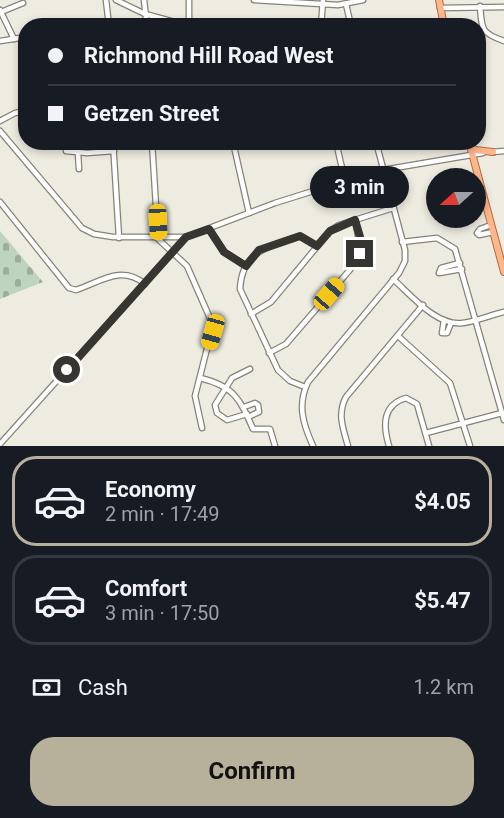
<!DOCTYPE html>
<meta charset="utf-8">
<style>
body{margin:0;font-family:Roboto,sans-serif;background:#242831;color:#f1f3f6;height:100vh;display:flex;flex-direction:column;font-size:22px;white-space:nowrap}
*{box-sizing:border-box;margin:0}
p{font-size:20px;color:#9ea1a6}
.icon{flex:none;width:33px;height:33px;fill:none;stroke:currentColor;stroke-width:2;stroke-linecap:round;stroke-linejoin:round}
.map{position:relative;height:446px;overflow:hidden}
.panel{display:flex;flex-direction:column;background:#171b24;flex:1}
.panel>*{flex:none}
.guide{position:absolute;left:18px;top:18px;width:468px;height:132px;border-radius:24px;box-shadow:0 3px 9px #0003;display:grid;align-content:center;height:132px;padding:0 30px;background:#171b24}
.needle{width:39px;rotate:249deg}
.fabs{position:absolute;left:426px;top:168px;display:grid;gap:12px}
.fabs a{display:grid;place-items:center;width:60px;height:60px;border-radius:50%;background:#171b24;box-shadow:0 3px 9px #0003;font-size:30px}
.end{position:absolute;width:27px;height:27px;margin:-14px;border:8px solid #363531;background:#fff;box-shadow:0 0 0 3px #fff}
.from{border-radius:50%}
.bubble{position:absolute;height:42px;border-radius:21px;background:#171b24;box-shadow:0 3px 9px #0003;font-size:20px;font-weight:700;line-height:42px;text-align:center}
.car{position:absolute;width:18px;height:36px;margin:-18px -9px;border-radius:8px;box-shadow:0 0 4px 2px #0007;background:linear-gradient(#f5c518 24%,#345 0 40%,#f5c518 0 76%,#345 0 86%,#f5c518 0)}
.guide b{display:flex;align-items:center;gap:21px;height:57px;font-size:22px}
.guide b+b{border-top:2px solid #363941}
.guide i{width:15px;height:15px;background:#f1f3f6}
ul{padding:10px 0 0;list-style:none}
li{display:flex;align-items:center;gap:18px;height:90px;margin:0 12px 9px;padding:0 18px;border:3px solid #363941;border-radius:24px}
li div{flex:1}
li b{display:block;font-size:22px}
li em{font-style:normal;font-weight:700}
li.active{border-color:#b7b09b}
li>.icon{width:54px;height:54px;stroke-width:1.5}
.pay{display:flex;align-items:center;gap:15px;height:66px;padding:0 30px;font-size:22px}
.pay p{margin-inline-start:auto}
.primary-button{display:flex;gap:12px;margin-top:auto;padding:12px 30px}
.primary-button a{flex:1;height:69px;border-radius:24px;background:#b7b09b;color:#111;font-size:24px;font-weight:700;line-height:69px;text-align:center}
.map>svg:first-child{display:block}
</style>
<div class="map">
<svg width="504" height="446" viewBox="0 0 504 446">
<defs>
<pattern id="cemetery-stones" width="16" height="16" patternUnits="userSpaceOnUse" patternTransform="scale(1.5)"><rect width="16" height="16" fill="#bfd4be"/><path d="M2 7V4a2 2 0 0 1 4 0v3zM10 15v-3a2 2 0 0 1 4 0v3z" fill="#9cad9b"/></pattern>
</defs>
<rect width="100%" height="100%" fill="#eeece0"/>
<polygon fill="url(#cemetery-stones)" points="0,231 43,282 0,299"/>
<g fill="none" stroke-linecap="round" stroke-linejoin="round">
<defs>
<g id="minor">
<polyline points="106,0 109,26"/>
<polyline points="116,0 145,14 189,26"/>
<polyline points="144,0 147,26"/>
<polyline points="254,0 338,5 363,0"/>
<polyline points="346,4 351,26"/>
<path d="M480,6C482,30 481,33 504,41"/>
<polyline points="440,8 504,7"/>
<polyline points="0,10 14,39"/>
<polyline points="1,12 23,3"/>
<polyline points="189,26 189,0"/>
<polyline points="321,26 323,0"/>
<polyline points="0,41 26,37"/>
<polyline points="23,81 26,80"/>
<polyline points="0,121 15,113 26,111"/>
<polyline points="0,131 82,228 94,234 113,237 186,237 275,203 377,171 483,153"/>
<polyline points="113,142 119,238"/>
<polyline points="152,142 158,239 187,266 213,325 195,396 202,428"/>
<polyline points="233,142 249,213"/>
<polyline points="336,142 345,181"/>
<polyline points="66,151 87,153 114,151"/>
<polyline points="491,152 504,151"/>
<polyline points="78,153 79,169"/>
<path d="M0,202L69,288L76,290C102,281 121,265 145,284"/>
<polyline points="491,225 480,229 477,233 479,235 493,232"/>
<polyline points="209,229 224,252 246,266"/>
<polyline points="402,242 437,238 455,249 504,420"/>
<polyline points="460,263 441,268 439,273 462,269"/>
<path d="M393,279C411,295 437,327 463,323C477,321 491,315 504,312"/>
<polyline points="251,314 271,302 330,231 339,225 393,208"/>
<polyline points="444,320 442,333 447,333 451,323"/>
<polyline points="398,336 450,383 470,446"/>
<polyline points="269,353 286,344 354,265 360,246 355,220"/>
<path d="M200,378C234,386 240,399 253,429H270L275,446"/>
<path d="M305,387L290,381L278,370L240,289C242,250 269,247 300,236L317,246"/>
<polyline points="244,407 255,403 258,405 259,412 248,417"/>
<polyline points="247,414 227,420 217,413 215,405 232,378 250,369"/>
<polyline points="426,433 502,413"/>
<polyline points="0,444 186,237"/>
<path d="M313,446C303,424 297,405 308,382L399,273L405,261V250L376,142"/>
<path d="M348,446C343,428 337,414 346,397L423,305"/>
<path d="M389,446C383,426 382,405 406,398L417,404L429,446"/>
</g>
<g id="major">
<polyline points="439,0 444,26"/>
<polyline points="469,142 504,272"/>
<polyline points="469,144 475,150 493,152"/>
</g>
</defs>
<use href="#minor" stroke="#858379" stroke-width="7"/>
<use href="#major" stroke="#b7693b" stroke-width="8"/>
<use href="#minor" stroke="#fff" stroke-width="4.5"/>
<use href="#major" stroke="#feb68d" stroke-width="6"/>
</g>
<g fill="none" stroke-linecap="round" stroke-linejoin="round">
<polyline stroke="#363531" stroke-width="8" points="67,370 186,237 209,229 224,252 246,266 259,250 300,236 317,246 330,231 355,220 360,237 360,254"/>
</g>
</svg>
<div class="fabs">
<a><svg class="needle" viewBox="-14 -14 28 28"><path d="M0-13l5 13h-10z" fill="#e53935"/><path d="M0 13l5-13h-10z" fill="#9ea1a6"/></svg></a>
</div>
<i class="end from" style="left:67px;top:370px"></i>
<i class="end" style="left:360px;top:254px"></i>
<div class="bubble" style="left:310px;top:166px;width:99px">3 min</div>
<i class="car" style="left:158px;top:222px;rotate:177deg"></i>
<i class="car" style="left:329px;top:294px;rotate:41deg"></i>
<i class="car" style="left:213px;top:332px;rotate:196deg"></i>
<div class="guide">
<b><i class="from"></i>Richmond Hill Road West</b>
<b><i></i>Getzen Street</b>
</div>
</div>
<section class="panel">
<ul>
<li class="active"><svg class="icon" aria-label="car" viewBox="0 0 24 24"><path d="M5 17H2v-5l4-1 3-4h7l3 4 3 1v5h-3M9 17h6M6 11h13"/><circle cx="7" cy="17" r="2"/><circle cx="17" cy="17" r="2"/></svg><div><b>Economy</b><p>2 min · 17:49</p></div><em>$4.05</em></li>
<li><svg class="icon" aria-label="car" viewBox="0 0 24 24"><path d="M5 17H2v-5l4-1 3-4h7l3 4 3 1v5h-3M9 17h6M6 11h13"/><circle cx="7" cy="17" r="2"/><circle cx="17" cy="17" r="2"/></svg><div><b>Comfort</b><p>3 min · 17:50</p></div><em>$5.47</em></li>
</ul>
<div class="pay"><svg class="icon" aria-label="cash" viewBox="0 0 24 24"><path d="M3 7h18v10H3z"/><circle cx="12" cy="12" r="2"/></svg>Cash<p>1.2 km</p></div>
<div class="primary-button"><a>Confirm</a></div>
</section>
